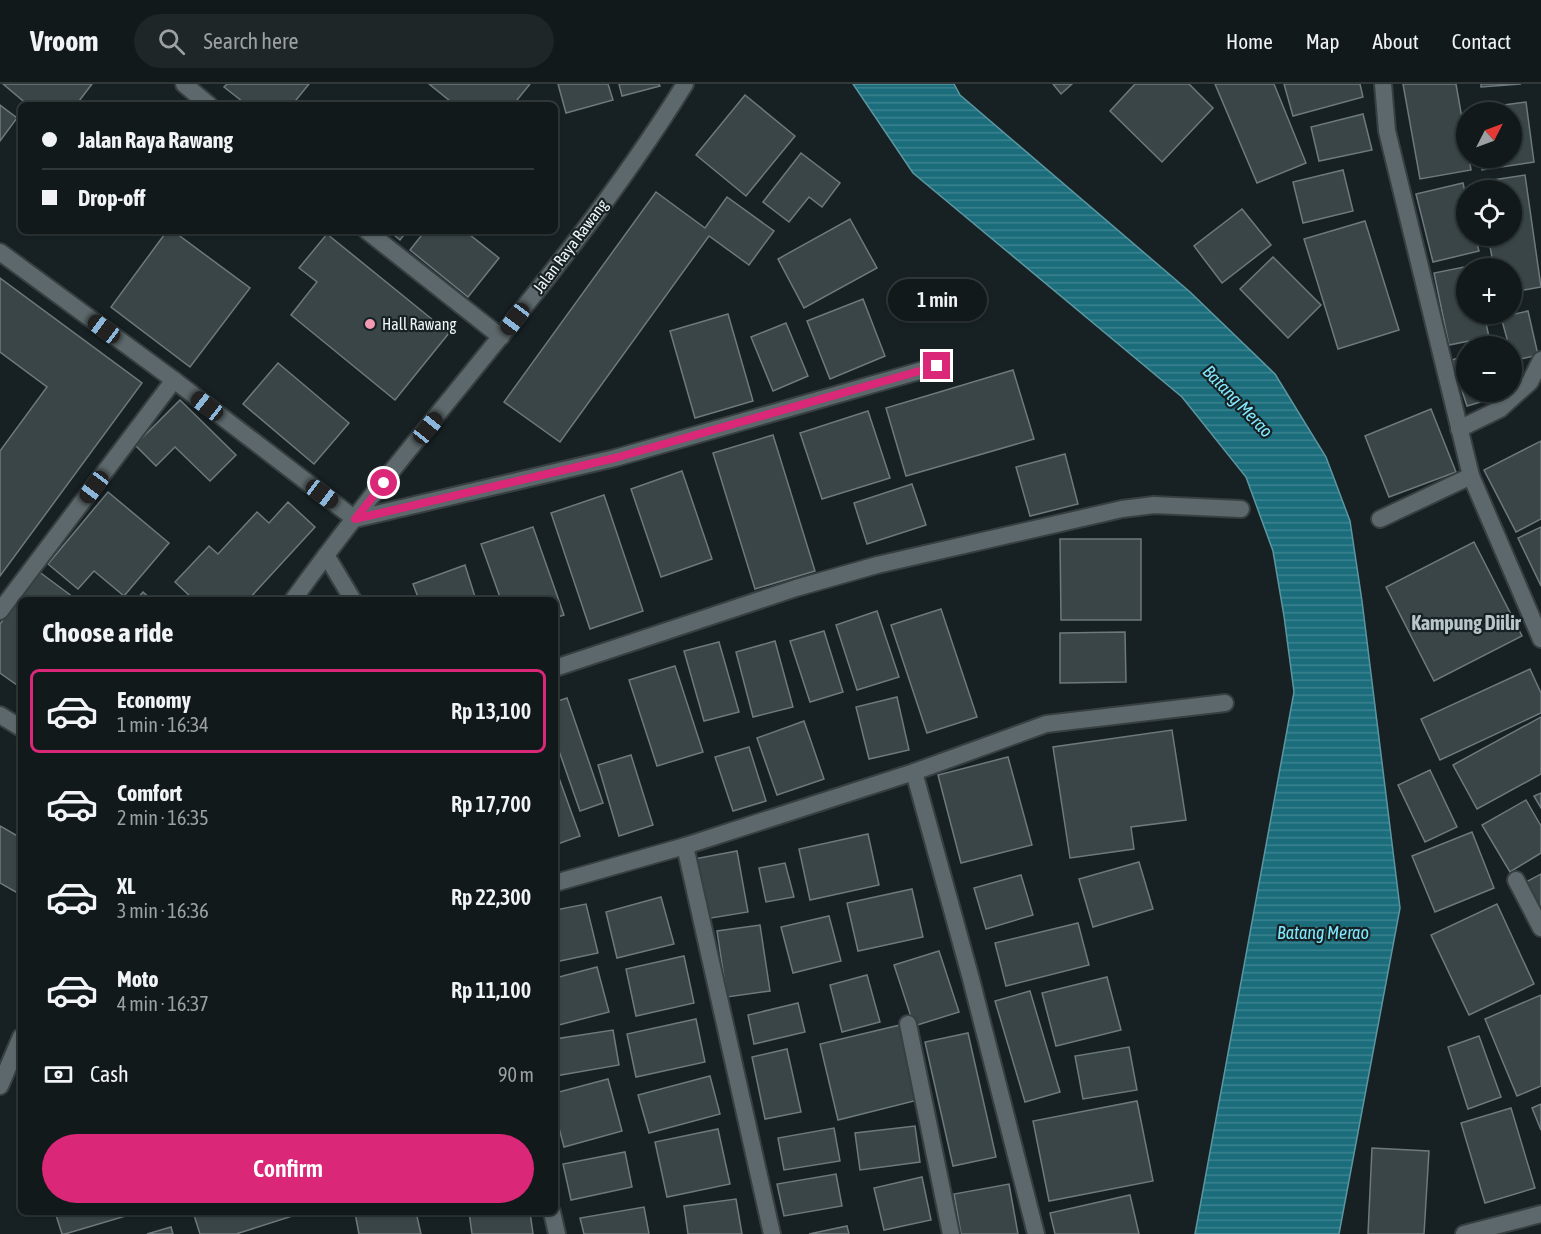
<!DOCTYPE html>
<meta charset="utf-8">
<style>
body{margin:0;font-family:"Asap Condensed",sans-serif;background:#1e2628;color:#f1f3f6;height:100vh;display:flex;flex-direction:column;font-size:22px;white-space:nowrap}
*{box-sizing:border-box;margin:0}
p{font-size:20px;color:#9ca0a3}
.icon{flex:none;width:33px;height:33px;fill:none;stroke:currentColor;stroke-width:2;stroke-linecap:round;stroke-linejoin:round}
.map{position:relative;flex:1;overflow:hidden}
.drawer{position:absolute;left:18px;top:513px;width:540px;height:618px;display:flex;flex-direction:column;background:#11191b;border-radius:9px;box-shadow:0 2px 4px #0004,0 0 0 2px #30383a}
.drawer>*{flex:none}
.hud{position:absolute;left:18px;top:18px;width:540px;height:132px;border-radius:9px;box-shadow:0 2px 4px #0004,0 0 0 2px #30383a;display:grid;align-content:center;height:132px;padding:0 24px;background:#11191b}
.needle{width:39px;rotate:48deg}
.buttons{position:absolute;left:1456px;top:18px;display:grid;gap:12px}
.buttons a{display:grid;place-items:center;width:66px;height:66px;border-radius:50%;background:#11191b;box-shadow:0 2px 4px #0004,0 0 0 2px #30383a;font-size:30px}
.end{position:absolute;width:27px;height:27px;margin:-14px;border:8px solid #db2777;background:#fff;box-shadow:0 0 0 3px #fff}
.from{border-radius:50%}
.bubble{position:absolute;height:42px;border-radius:21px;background:#11191b;box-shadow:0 2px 4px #0004,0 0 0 2px #30383a;font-size:20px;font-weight:600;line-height:42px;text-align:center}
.car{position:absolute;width:18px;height:36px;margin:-18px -9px;border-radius:8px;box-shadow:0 0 4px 2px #0007;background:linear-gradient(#222 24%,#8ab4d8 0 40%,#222 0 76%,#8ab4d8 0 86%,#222 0)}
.hud b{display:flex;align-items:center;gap:21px;height:57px;font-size:22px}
.hud b+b{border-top:2px solid #30383a}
.hud i{width:15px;height:15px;background:#f1f3f6}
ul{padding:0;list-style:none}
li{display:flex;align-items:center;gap:18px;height:84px;margin:0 12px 9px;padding:0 12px;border:3px solid transparent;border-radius:9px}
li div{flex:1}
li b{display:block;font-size:22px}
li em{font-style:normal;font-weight:600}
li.active{border-color:#db2777}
li>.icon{width:54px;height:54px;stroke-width:1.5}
h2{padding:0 24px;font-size:27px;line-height:72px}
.pay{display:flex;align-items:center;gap:15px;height:66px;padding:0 24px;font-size:22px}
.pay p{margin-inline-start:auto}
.button{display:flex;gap:12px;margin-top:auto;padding:12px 24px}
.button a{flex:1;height:69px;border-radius:36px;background:#db2777;color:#fff;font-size:24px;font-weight:600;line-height:69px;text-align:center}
header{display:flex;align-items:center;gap:36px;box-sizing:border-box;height:84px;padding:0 30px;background:#11191b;border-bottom:2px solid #30383a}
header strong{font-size:28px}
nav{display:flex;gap:33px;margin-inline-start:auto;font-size:21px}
.search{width:420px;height:54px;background:#1e2628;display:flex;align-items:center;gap:15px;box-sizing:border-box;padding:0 21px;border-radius:33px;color:#9ca0a3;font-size:22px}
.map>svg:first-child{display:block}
</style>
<header>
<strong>Vroom</strong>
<div class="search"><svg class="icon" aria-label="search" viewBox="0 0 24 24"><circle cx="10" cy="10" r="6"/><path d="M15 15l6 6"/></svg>Search here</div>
<nav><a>Home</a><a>Map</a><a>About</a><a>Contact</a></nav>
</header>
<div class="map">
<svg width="1541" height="1150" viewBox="0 0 1541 1150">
<defs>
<pattern id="water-rules" width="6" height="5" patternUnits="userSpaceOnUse" patternTransform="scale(1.5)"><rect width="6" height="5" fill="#1b6d7c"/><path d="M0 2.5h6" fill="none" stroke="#3c828f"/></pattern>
</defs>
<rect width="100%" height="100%" fill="#172124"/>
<polygon fill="url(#water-rules)" stroke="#5b96a1" stroke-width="1.5" points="853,0 954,0 960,11 1190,208 1275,290 1326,373 1350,437 1362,517 1400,824 1339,1150 1195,1150 1294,608 1284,532 1273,467 1246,393 1182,313 913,89"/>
<g fill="#394547" stroke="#6d797c" stroke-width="1.5">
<polygon points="3,0 92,0 76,21 28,21"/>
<polygon points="227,0 309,0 292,21 247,21 224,3"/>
<polygon points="429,0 530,0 513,21 455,21"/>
<polygon points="558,0 608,0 613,16 566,29"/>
<polygon points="619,0 659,0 660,2 622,12"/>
<polygon points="1053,0 1072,0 1061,10"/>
<polygon points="1135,0 1189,0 1213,24 1162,78 1110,27"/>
<polygon points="1215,0 1274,0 1306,79 1257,99"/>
<polygon points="1284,0 1360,0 1363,13 1293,32"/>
<polygon points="1403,0 1456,0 1471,86 1420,95"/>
<polygon points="1481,0 1521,0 1481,3"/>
<polygon points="745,11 795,52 746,112 696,71"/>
<polygon points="1526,18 1534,78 1482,86 1480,74 1512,74 1512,28 1474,28 1474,25"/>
<polygon points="0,21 17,34 0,57"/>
<polygon points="1363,30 1372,66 1319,77 1311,43"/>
<polygon points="801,69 840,99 822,123 809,113 789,138 763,118"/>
<polygon points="1343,86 1353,127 1303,139 1293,98"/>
<polygon points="1525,91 1541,203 1512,208 1512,184 1494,184 1488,152 1512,152 1512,106 1481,106 1480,98"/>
<polygon points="1463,99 1467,117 1467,152 1475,152 1479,167 1433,178 1416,110"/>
<polygon points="656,108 705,144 727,113 774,147 749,181 709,152 560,358 504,318"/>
<polygon points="1242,125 1271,161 1222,199 1194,162"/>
<polygon points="850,135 877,184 804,224 778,175"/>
<polygon points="1365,137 1399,246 1338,265 1304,155"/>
<polygon points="167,147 173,147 250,204 190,283 111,223"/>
<polygon points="389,147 407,147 400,156"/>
<polygon points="425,147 465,147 499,174 468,213 410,166"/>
<polygon points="327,150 449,249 395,316 291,231 317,198 299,184"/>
<polygon points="1273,173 1321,221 1288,254 1240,205"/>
<polygon points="1474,181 1475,184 1467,184 1467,230 1484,230 1489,253 1449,261 1434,189"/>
<polygon points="0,194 142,299 0,492 0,367 47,303 0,268"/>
<polygon points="863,215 885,272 830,295 807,237"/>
<polygon points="1528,227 1538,271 1512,277 1512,262 1509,262 1501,233"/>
<polygon points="728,230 753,317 695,334 670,247"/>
<polygon points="786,239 808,292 773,307 751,253"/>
<polygon points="1467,271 1467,308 1506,308 1507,310 1467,322 1452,276"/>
<polygon points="278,279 349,339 314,380 243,320"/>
<polygon points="1013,286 1034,355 906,392 886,324"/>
<polygon points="180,316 236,371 210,397 175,363 156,382 135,361"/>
<polygon points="1431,325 1456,388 1389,413 1365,352"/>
<polygon points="868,327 890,394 822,415 800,349"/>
<polygon points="773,351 815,487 755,505 713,369"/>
<polygon points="1541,357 1541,435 1516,448 1484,386"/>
<polygon points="1065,370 1078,420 1030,432 1016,383"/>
<polygon points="682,387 712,475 661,493 631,405"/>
<polygon points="912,400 926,441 867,460 854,419"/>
<polygon points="108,408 169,459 124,512 94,487 78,505 48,480"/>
<polygon points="604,411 643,527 590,545 551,429"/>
<polygon points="288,418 315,443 248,516 194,516 175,498 209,462 218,470 257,428 269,439"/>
<polygon points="533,443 564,531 555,534 555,516 501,516 481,460"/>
<polygon points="1541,443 1541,502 1518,454"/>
<polygon points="1060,455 1141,455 1141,536 1061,536"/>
<polygon points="1474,458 1522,552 1434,597 1386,503"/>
<polygon points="465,481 476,516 419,516 413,500"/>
<polygon points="38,487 77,516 21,516 21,595 17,601 0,589 0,540"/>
<polygon points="143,508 152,516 136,516"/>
<polygon points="941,525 977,633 927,649 891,541"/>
<polygon points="877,527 899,593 857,606 836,541"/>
<polygon points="824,547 843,608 810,618 790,557"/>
<polygon points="1125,548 1126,598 1060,599 1060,549"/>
<polygon points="775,557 793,623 753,633 736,568"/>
<polygon points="719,558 739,628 704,637 684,567"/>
<polygon points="675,582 703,668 657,682 629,596"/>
<polygon points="1530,585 1541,609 1541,629 1440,676 1421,635"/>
<polygon points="897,613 909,666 869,675 856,623"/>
<polygon points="567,614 603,719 580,727 559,667 555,668 555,618"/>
<polygon points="1541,633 1541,690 1477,725 1453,681"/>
<polygon points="804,637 824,695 777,711 757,654"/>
<polygon points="1172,646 1186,736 1131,743 1134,765 1070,774 1053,663"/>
<polygon points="749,663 766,717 733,727 715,673"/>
<polygon points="631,671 653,741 619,752 598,681"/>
<polygon points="1008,673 1032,761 961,779 938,691"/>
<polygon points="555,683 580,752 555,761"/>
<polygon points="1430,686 1457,743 1425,758 1398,701"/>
<polygon points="1541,709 1541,724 1534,712"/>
<polygon points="1526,716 1541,742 1541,769 1510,788 1482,741"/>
<polygon points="0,742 21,754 21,811 0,799"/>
<polygon points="1472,748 1494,804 1435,828 1412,772"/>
<polygon points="868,750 879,801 810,816 799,765"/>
<polygon points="737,767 748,828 705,835 694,775"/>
<polygon points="1139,778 1153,825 1093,843 1079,795"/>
<polygon points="785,779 794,813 766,818 759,784"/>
<polygon points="1541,790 1541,831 1524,799"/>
<polygon points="1021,791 1033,831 986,845 974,804"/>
<polygon points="912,805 923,853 858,867 847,819"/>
<polygon points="661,813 674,860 617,874 606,828"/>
<polygon points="586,820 598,869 555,878 555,826"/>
<polygon points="1497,820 1534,900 1469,931 1431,851"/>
<polygon points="829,832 841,877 793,889 781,843"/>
<polygon points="1078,839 1089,881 1006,902 995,859"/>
<polygon points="760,841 770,907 727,913 717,847"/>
<polygon points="939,867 959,928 914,942 894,881"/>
<polygon points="684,872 694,919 636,932 626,885"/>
<polygon points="597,883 609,928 555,942 555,894"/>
<polygon points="867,891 880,938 842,948 830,901"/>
<polygon points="1107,893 1121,946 1056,962 1042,909"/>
<polygon points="1030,907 1060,1008 1025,1018 995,917"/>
<polygon points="1541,911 1541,1002 1517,1012 1485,935"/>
<polygon points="798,919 805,948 754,960 748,931"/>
<polygon points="696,935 705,978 636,993 627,950"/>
<polygon points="900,941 918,1016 838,1036 820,960"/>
<polygon points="613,946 619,981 555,992 555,955"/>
<polygon points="968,949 996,1073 953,1082 925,958"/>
<polygon points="1479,952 1501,1013 1468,1025 1448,963"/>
<polygon points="1129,963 1137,1006 1083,1015 1075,972"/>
<polygon points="787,965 801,1028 765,1035 752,973"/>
<polygon points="710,992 720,1030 649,1049 638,1011"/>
<polygon points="608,995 622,1047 564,1063 555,1029 555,1009"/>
<polygon points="1137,1017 1153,1097 1049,1117 1033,1037"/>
<polygon points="1541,1020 1541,1046 1532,1024"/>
<polygon points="1511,1024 1535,1104 1485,1119 1461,1039"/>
<polygon points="915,1042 920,1078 860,1086 855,1049"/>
<polygon points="834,1044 840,1077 784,1086 778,1054"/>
<polygon points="718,1045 730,1100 667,1113 655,1058"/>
<polygon points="1372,1064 1429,1067 1424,1150 1368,1150"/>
<polygon points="625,1068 632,1103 571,1116 563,1080"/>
<polygon points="836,1090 842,1122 784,1132 777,1100"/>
<polygon points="922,1093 931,1136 884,1146 874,1104"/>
<polygon points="1009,1100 1018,1150 961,1150 954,1110"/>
<polygon points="1130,1111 1139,1150 1055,1150 1050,1129"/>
<polygon points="736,1115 742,1150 688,1150 684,1122"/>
<polygon points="644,1123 649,1150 584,1150 580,1134"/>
<polygon points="55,1128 139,1128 65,1150 62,1150"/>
<polygon points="193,1128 305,1128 236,1150 200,1150"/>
<polygon points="359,1128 416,1128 421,1150 359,1150 355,1129"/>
<polygon points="469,1128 530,1128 533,1150 472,1150"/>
<polygon points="847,1142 849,1150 809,1150"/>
<polygon points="171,1143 173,1150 147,1150"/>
</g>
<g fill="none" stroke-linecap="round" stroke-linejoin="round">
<defs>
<polyline id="service" points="908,940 951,1150"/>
<g id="minor">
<polyline points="184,0 209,21"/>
<polyline points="1383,0 1387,47 1471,392 1541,555"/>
<polyline points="367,147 501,253"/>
<polyline points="0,168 174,296 355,435 615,374 937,282"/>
<polyline points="1459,345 1500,325 1530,298 1541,276"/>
<polyline points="1380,435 1471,392"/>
<polyline points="326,471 353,516"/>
<polyline points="0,527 174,296"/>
<polyline points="555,584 796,504 877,481 1122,425 1154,421 1241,425"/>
<polyline points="0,631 21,644"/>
<polyline points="914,688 971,895 1036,1150"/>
<polyline points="685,762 772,1150"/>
<polyline points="1516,796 1541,844"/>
<polyline points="555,799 685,762 914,688 1046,640 1225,619"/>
<polyline points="552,1128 557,1150"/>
<polyline points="1464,1150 1541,1130"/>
</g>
<g id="secondary">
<path d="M293,516C419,341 571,184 685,0"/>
<polyline points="0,1002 21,953"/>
</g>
</defs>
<use href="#service" stroke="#373f40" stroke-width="20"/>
<use href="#minor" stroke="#373f40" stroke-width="20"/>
<use href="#secondary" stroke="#373f40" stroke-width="20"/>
<use href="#service" stroke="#5c686b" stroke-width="16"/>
<use href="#minor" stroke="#5c686b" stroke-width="16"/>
<use href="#secondary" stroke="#5c686b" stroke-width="16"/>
</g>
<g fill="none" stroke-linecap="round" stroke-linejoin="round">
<polyline stroke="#db2777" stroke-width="8" points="384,399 355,435 615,374 937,282"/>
</g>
<circle fill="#f19ab2" stroke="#172124" stroke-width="2" cx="370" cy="240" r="6"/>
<g text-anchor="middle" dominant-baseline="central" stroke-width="4.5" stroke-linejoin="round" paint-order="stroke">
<g font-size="16" fill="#eff6f7" stroke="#172124">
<text transform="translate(570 162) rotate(-53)">Jalan Raya Rawang</text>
</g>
<g font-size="16" fill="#eff6f7" stroke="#172124" text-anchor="start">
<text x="382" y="240">Hall Rawang</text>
</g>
<g font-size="18" font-style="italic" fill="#80e9fe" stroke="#172124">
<text transform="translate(1238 317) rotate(46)">Batang Merao</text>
<text x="1323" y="848">Batang Merao</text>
</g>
<g font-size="20" font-weight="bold" fill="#b8c6c9" stroke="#172124">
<text x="1466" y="538">Kampung Diilir</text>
</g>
</g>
</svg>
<div class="buttons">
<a><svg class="needle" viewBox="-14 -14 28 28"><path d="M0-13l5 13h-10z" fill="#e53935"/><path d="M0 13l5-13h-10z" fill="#9ca0a3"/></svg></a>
<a><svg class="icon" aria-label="locate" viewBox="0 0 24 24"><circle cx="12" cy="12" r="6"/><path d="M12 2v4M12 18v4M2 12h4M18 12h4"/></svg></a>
<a>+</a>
<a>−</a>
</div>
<i class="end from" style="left:384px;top:399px"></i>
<i class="end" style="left:937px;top:282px"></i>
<div class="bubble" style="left:888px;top:195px;width:99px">1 min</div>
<i class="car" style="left:515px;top:235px;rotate:217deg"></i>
<i class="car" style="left:104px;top:245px;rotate:307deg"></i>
<i class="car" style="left:207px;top:322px;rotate:308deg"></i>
<i class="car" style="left:428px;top:344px;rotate:39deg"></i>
<i class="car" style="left:94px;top:403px;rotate:217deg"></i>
<i class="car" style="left:322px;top:410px;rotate:127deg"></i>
<div class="hud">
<b><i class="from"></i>Jalan Raya Rawang</b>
<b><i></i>Drop-off</b>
</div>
<section class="drawer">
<h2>Choose a ride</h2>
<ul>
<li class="active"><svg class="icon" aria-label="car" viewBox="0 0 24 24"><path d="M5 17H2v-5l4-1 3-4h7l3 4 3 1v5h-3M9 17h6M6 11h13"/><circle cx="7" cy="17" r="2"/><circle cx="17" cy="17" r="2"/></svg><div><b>Economy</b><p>1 min · 16:34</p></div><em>Rp 13,100</em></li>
<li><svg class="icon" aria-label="car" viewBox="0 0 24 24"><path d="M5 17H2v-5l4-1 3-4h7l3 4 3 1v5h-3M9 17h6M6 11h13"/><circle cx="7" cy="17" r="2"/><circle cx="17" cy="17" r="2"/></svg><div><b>Comfort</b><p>2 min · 16:35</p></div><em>Rp 17,700</em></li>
<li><svg class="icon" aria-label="car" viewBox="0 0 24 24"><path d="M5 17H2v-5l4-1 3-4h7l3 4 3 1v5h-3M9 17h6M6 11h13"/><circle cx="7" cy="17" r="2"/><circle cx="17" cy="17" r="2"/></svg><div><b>XL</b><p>3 min · 16:36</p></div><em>Rp 22,300</em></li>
<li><svg class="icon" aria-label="car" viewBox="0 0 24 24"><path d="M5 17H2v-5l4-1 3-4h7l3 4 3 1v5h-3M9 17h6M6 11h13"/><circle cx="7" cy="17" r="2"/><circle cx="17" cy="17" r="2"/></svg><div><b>Moto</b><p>4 min · 16:37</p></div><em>Rp 11,100</em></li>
</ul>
<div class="pay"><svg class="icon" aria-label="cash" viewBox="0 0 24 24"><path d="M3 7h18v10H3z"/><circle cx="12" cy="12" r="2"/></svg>Cash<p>90 m</p></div>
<div class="button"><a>Confirm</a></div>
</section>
</div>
